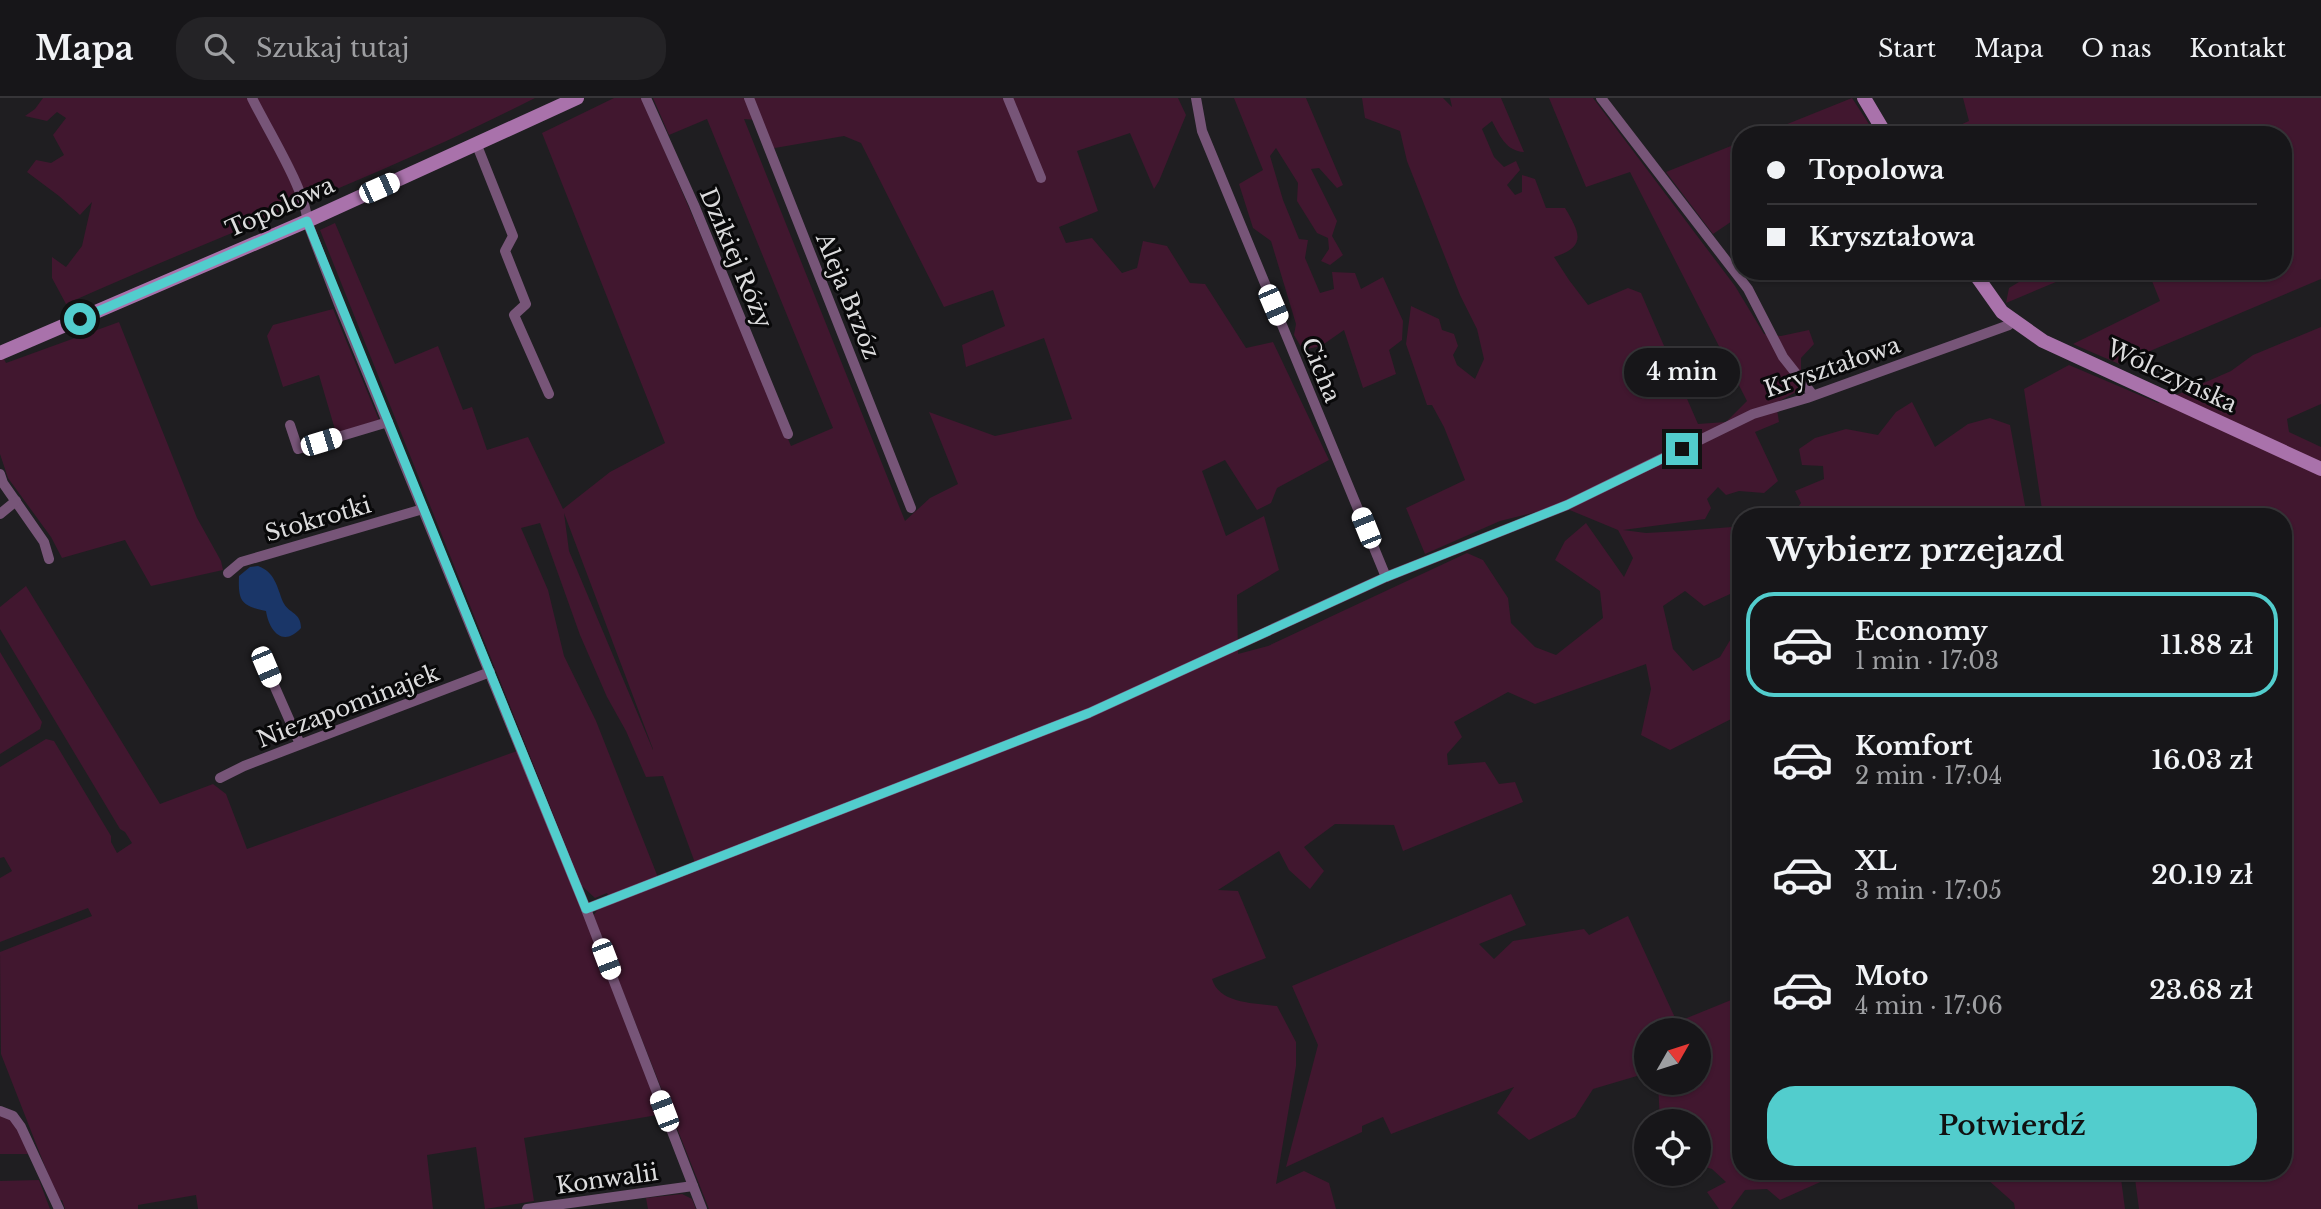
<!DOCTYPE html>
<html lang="pl">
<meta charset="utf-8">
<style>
body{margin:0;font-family:"Libre Baskerville",serif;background:#242326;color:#f1f3f6;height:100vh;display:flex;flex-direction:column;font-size:26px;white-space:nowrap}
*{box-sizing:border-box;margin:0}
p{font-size:23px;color:#9e9fa2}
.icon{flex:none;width:38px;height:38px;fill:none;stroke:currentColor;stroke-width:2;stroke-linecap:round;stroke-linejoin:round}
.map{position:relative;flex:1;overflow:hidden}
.details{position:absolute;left:1732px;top:410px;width:560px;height:672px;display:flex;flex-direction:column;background:#171619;border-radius:28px;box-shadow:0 2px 5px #0004,0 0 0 2px #363538}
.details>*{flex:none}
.top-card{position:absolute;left:1732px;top:28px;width:560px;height:154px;border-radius:28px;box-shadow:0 2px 5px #0004,0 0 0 2px #363538;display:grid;align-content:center;height:154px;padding:0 35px;background:#171619}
.needle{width:46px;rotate:51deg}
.buttons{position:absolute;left:1634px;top:920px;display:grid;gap:14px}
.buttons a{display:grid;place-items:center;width:77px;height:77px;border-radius:50%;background:#171619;box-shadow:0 2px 5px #0004,0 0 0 2px #363538;font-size:35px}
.end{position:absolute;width:32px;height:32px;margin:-16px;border:9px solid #52cdcd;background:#111;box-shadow:0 0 0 4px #111}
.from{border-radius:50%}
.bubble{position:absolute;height:49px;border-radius:24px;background:#171619;box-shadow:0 2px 5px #0004,0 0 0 2px #363538;font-size:23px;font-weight:600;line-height:49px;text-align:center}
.car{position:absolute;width:21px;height:42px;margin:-21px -10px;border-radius:9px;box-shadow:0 0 5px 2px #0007;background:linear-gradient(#fff 24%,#345 0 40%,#fff 0 76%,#345 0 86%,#fff 0)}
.top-card b{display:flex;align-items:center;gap:24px;height:66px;font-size:26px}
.top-card b+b{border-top:2px solid #363538}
.top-card i{width:18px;height:18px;background:#f1f3f6}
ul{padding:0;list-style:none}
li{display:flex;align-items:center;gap:21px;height:105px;margin:0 14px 10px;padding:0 21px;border:4px solid transparent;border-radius:28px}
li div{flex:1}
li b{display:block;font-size:26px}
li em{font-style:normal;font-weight:600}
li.current{border-color:#52cdcd}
li>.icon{width:63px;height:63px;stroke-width:1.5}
h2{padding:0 35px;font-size:32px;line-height:84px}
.cta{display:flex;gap:14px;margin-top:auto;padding:14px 35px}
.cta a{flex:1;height:80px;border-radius:28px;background:#52cdcd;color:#111;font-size:28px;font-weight:600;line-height:80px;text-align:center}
header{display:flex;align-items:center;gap:42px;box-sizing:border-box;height:98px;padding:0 35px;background:#171619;border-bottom:2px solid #363538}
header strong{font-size:33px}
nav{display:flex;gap:38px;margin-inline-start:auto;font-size:24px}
.search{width:490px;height:63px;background:#242326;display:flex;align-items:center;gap:18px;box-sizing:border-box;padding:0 24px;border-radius:28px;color:#9e9fa2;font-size:26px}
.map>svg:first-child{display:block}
</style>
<header>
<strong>Mapa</strong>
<div class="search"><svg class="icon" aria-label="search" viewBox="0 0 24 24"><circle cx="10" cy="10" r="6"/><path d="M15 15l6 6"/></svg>Szukaj tutaj</div>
<nav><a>Start</a><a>Mapa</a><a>O nas</a><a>Kontakt</a></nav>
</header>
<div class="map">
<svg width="2321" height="1111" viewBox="0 0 2321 1111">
<rect width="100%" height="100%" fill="#1f1e21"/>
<g fill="#41172f" fill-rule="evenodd">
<path d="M43,0H535C383,78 221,136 66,206L52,180V159L66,169L82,148L92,104L80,117L59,98L27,74L36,62L51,65L64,57L53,37L66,20L57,14L47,23L25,18L35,11Z"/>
<path d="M614,0H642L791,348L833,330L707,21L669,37L653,0H1178L1186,17L1159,83L1154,91L1130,35L1077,53L1098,113L1059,129L1066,145L1092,140L1122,175L1137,170L1143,143L1167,148L1190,185L1205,186L1246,250L1273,244L1329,362L1277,390L1271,405L1257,412L1225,362L1202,373L1226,438L1264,418L1279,472L1237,497L1238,556L1268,548L1467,455L1483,462L1508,500L1511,525L1535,549L1556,557L1603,520L1600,493L1555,462L1565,443L1586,425L1624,479L1633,460L1618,432L1560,408L1500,423L1425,456L1406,410L1465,382L1444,329L1432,307H1427L1406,246L1411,208L1439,221L1442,232L1454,236L1458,248L1453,257L1457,267L1475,281L1484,261L1477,231L1460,197L1407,63L1400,33L1365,20L1362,0H1443L1452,9L1450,0H1501L1524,54C1506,53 1500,38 1492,23L1482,31L1494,59L1504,69L1516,63L1520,72L1507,87L1515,97L1522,94V77L1535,81L1546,110H1565C1580,135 1587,149 1554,159L1569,182L1588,207L1628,190L1641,195L1698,326L1726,324L1747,303L1630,74L1586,89L1549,0H1593L1735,188L1764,236L1781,238L1809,232L1814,246L1801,260V291L1776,305L1779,324L1755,334L1778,383L1764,395L1739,393L1726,397L1718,389L1707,401L1711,410L1705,421L1623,432L1646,435L1682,433L1732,429L1741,435V455L1737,458L1741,491L1704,508L1685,493L1663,508L1673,551L1693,573L1720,559L1735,534L1741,533V616L1670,652L1641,637L1651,591L1646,566L1535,606L1508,594L1454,624L1462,639L1447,656L1448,667L1485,664L1499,686L1515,684L1523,704L1403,753L1394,727L1335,726L1304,749L1324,773L1310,791L1289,772L1279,753L1218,792L1238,793L1266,860L1212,881C1219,906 1255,905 1277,908L1296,944V968L1276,1086L1304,1073L1329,1085L1336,1111H709L593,818L599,810L612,805L607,795L595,800L582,788L320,132L335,125L395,266L438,248L463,312L472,309L487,352L528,339L563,411L610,374L665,345L542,35ZM744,21L756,22L769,51L844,38L861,45L944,209L993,192L1005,228L962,247L966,269L1044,240L1072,321L995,338L929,314L958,386L930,400L905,423ZM564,415L653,651V652L569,453ZM540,425L580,537L607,599L626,633L646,679L663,678L698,773L661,787L596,623L564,558L548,492L521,430Z"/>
<polygon points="1234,0 1306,0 1343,87 1337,90 1319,70 1311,71 1337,123 1332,138 1343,157 1330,167 1321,163 1329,151 1328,140 1317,135 1297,103 1298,85 1276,50 1270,58 1283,102 1299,141 1308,142 1305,160 1320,195 1334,191 1332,174 1355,175 1361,191 1383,179 1403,223 1402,242 1389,252 1396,276 1363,290 1344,232 1321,248 1303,252 1294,237 1296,226 1271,143 1253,130 1239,86 1263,72"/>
<polygon points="1852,0 1876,37 1760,37"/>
<polygon points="1963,0 2321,0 2321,181 2119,266 2073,246 2160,203 2148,173 2284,173 2284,37 1938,37 1969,23"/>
<polygon points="1741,44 1741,117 1713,136 1666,74"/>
<polygon points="2021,173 2082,173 2006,205 2009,190 2024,181"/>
<polygon points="333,211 379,322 336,335 319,277 283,289 267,238 273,227"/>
<polygon points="119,224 197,420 221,463 223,472 151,488 125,442 62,460 51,439 8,380 0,356 0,253 6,265"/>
<polygon points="2321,229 2321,306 2287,321 2289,334 2321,349 2321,1111 2139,1111 2134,1073 2284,1073 2284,418 2043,418 2024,291 2069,267 2158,305 2231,273 2253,257"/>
<polygon points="1912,304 1935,349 1968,326 1990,320 2010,327 2027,418 1792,418 1801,405 1795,393 1824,381 1823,368 1802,367 1799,351 1815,340 1846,331 1878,337 1896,314"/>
<polygon points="26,488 160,706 213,686 226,696 247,751 517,653 583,811 663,1016 524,1040 534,1103 485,1111 476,1049 427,1057 433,1111 198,1111 196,1097 138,1107 138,1111 65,1111 62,1102 58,1102 1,956 0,854 92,818 88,810 0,844 0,780 12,773 4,759 0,760 0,669 46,641 54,643 111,738 111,744 117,755 132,745 125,734 120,731 0,531 0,509"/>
<polygon points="0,554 42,624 40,631 0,656"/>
<polygon points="1511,796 1526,827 1479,846 1494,861 1513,843 1584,831 1589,837 1628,818 1677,924 1741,898 1741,1073 1845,1073 1780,1102 1767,1091 1745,1092 1731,1111 1719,1111 1707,1094 1726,1084 1712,1071 1699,1067 1699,1024 1660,1024 1658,985 1699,985 1699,933 1647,933 1647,975 1593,991 1575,1019 1529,1042 1497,1015 1514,989 1391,1036 1383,1019 1362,1028 1362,1034 1286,1069 1318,947 1292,888"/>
<polygon points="0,1017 6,1017 17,1026 28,1056 0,1056"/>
<polygon points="1978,1073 2120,1073 2125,1111 2015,1111 2014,1105"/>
<polygon points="39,1082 50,1111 0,1111 0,1083"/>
<polygon points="682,1096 692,1101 696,1111 648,1111 646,1100"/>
</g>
<path fill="#1a3668" d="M258,468C275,474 277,489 283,504C289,516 301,514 301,530C283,550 269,533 266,513C241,508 238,503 239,478L250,469Z"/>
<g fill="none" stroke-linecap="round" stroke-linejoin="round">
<g stroke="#775578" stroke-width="10">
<path d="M252,0C266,29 307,94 307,123L338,204L586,811L702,1111"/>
<polyline points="646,0 694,107 788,336"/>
<polyline points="749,0 911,410"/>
<polyline points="1008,0 1041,80"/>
<polyline points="1196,0 1202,33 1386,479"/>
<polyline points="1601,0 1748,191 1783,259 1813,297"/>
<polyline points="476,45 513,138 505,153 526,206 514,217 549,296"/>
<polyline points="290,327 298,351 388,324"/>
<polyline points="0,376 3,385 44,444 49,461"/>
<polyline points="0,416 16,403"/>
<polyline points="228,475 241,464 423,411"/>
<polyline points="266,569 300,646"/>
<polyline points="220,680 244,668 490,574"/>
<polyline points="586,811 1089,615 1386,479 1567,407 1753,316 1807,300 2009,227"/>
<polyline points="0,1013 13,1018 21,1029 59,1111"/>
<polyline points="527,1111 693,1088"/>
</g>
<g stroke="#a972ab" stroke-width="14">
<polyline points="1864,0 1886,37"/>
<polyline points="1973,173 2002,214 2043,243 2321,371"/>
<polyline points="0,255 307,123 577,0"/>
</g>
</g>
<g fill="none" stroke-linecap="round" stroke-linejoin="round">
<polyline stroke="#52cdcd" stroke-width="9" points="80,221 307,123 586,811 1089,615 1386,479 1567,407 1682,351"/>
</g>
<g text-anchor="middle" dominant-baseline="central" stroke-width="6" stroke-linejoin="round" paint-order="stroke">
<g font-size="23" fill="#dcdcdd" stroke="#09090a">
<text transform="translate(280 109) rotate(-24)">Topolowa</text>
<text transform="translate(736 160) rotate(67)">Dzikiej Róży</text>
<text transform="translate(848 198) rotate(68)">Aleja Brzóz</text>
<text transform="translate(1832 269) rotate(-19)">Kryształowa</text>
<text transform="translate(1321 272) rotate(68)">Cicha</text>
<text transform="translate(2172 278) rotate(25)">Wólczyńska</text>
<text transform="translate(318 421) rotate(-16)">Stokrotki</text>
<text transform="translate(348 608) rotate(-21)">Niezapominajek</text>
<text transform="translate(607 1081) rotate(-8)">Konwalii</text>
</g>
</g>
</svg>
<div class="buttons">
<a><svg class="needle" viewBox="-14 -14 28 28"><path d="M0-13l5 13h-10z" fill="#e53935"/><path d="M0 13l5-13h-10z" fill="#9e9fa2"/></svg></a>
<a><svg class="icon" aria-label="locate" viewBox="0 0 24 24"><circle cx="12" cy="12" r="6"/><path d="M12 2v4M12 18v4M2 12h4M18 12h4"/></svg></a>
</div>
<i class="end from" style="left:80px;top:221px"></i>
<i class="end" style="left:1682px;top:351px"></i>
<div class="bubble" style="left:1624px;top:250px;width:116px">4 min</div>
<i class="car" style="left:379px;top:90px;rotate:66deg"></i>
<i class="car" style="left:1273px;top:207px;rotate:157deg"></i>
<i class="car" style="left:321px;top:344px;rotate:73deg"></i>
<i class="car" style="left:1366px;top:430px;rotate:338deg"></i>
<i class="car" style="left:266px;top:569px;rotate:157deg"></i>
<i class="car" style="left:606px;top:861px;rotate:159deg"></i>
<i class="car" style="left:664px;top:1013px;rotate:339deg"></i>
<div class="top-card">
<b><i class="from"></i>Topolowa</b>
<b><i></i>Kryształowa</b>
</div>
<section class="details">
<h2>Wybierz przejazd</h2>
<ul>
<li class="current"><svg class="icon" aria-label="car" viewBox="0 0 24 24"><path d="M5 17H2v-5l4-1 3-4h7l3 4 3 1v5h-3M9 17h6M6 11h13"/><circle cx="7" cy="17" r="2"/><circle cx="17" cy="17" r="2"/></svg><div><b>Economy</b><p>1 min · 17:03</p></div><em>11.88 zł</em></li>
<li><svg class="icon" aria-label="car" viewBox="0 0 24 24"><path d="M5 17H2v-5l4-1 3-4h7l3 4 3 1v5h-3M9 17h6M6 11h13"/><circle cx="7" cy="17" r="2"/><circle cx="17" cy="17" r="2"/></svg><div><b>Komfort</b><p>2 min · 17:04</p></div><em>16.03 zł</em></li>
<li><svg class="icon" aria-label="car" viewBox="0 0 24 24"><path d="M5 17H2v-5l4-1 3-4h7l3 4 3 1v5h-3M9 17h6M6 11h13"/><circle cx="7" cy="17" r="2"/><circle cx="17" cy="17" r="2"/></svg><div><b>XL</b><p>3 min · 17:05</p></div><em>20.19 zł</em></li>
<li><svg class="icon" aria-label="car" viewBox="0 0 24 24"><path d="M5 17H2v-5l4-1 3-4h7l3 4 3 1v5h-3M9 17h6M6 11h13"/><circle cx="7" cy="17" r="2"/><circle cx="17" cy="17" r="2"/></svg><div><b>Moto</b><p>4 min · 17:06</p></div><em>23.68 zł</em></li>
</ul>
<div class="cta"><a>Potwierdź</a></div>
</section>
</div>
